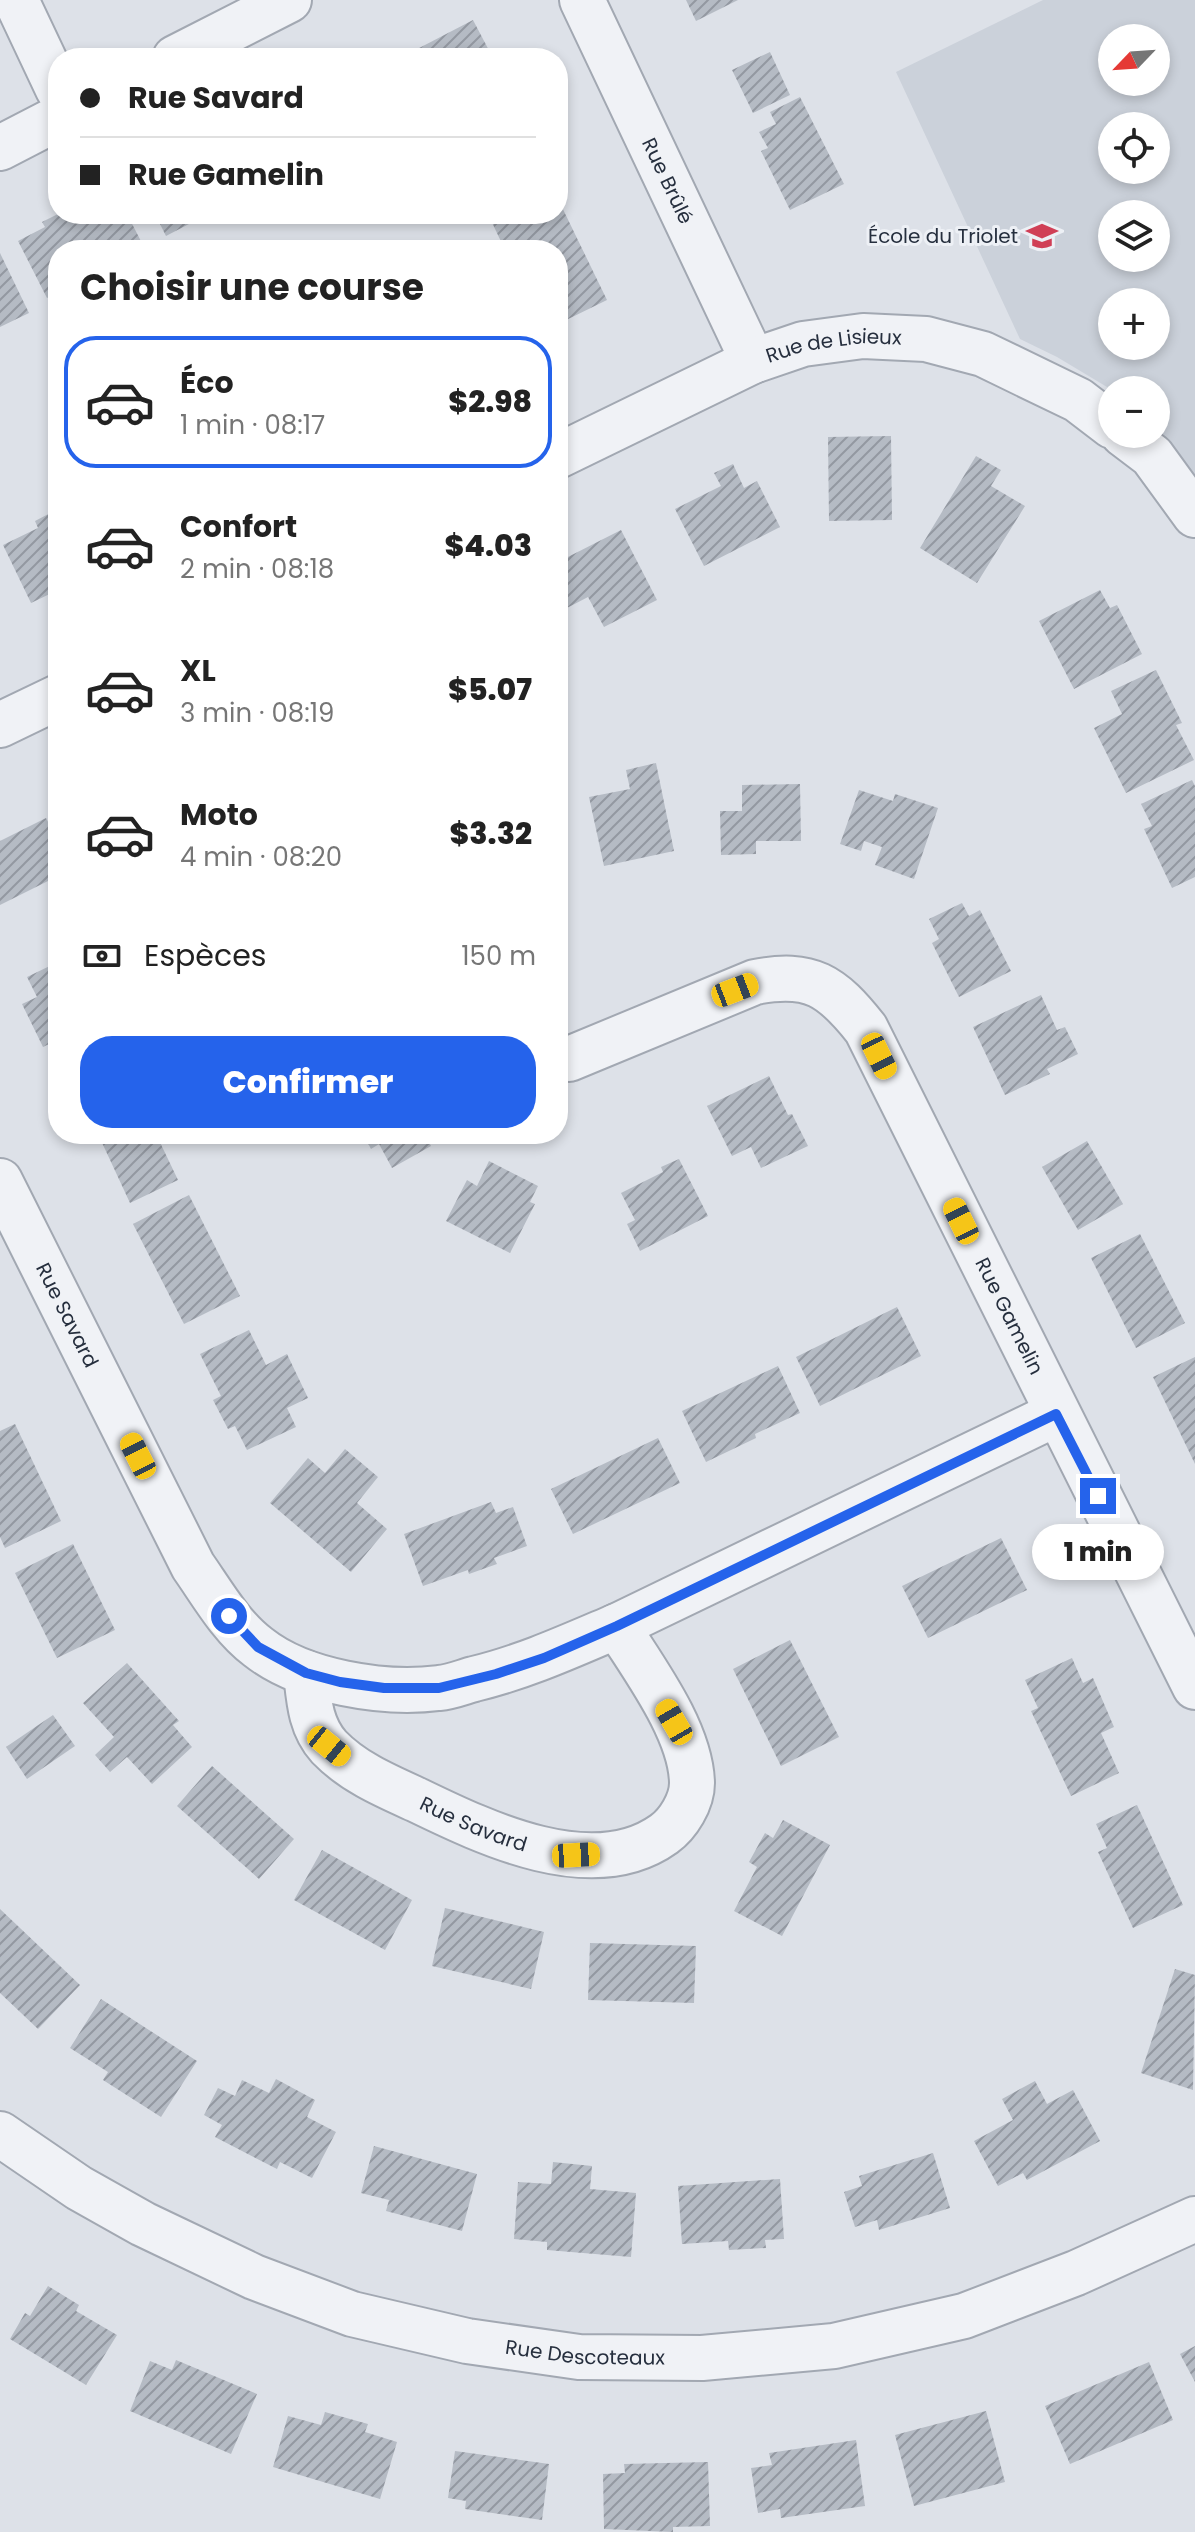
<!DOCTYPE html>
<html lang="fr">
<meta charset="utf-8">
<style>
body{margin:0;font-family:Poppins,sans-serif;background:#f2f2f2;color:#222;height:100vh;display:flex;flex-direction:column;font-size:30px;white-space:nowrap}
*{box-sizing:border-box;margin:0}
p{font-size:26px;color:#767676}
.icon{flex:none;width:44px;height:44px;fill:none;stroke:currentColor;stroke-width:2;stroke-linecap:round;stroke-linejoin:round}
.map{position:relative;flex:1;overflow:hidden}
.panel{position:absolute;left:48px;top:240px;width:520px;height:904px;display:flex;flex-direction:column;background:#fff;border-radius:32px;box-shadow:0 4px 12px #0003}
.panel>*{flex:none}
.hud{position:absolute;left:48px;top:48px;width:520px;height:176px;border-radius:32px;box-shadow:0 4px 12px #0003;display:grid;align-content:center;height:176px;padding:0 32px;background:#fff}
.needle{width:52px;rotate:245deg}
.fabs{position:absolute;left:1098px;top:24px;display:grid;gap:16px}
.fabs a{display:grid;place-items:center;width:72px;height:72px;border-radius:50%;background:#fff;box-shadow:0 4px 12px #0003;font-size:40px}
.end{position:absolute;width:36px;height:36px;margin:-18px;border:10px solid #2563eb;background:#fff;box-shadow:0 0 0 4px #fff}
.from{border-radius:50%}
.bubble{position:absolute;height:56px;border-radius:28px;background:#fff;box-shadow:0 4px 12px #0003;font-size:26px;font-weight:800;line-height:56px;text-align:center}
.car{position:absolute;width:24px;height:48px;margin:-24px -12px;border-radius:10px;box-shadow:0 0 6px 2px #0007;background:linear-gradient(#f5c518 24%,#345 0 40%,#f5c518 0 76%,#345 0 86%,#f5c518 0)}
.hud b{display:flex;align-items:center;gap:28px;height:76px;font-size:30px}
.hud b+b{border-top:2px solid #e0e0e0}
.hud i{width:20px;height:20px;background:#222}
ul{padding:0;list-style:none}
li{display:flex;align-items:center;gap:24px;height:132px;margin:0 16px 12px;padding:0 16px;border:4px solid transparent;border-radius:32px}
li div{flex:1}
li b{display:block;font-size:30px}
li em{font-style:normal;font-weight:800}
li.selected{border-color:#2563eb}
li>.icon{width:72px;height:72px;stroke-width:1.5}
h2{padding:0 32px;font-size:36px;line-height:96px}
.pay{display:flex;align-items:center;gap:20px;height:88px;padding:0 32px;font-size:30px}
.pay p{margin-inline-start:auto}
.cta{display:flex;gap:16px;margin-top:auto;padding:16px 32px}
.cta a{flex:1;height:92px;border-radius:32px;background:#2563eb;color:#fff;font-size:32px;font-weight:800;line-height:92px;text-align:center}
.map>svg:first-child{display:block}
</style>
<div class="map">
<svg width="1195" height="2532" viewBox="0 0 1195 2532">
<defs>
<pattern id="building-hatch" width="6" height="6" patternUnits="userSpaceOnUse" patternTransform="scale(2)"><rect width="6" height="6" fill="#b5bbc4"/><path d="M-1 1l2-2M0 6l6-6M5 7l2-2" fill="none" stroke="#9398a1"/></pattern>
</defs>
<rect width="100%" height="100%" fill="#dde1e8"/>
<path fill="#cbd1da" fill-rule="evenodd" d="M1043,0H1195V477L1179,454L1156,429V390H1112L1057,357L1020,339L896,72ZM1112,38H1156V82H1112ZM1112,126H1156V170H1112ZM1112,214H1156V258H1112ZM1112,302H1156V346H1112Z"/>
<g fill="url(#building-hatch)">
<polygon points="686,0 738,0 696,21"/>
<polygon points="473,20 493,58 400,58"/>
<polygon points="770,52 790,95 753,113 732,70"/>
<polygon points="800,97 844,184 790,210 761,151 768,148 759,132 776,124 770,112"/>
<polygon points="558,199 607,300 558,324 558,250 505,250 488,214 558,214"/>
<polygon points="58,214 127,214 145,249 58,250 58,293 47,298 18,241 45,227 42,222"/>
<polygon points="155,214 208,214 166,236"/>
<polygon points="0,253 29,313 0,327"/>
<polygon points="891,436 892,520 829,521 828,437"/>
<polygon points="976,456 1001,470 991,486 1025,506 977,583 920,548"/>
<polygon points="733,464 744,488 757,481 780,527 704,566 675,509 721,486 714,473"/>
<polygon points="58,509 58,590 31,603 3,545 38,528 35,521"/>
<polygon points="621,530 657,600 604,627 588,597 565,609 558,594 558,562"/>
<polygon points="1100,590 1110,608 1117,605 1142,654 1074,689 1039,621"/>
<polygon points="1156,670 1182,723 1176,725 1194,760 1126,793 1094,728 1122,714 1111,691"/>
<polygon points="656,763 674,851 604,866 589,797 630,789 626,770"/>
<polygon points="1192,780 1195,786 1195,877 1172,888 1144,829 1152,826 1141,804"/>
<polygon points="800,784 801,841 756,841 756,854 721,855 720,811 742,811 742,785"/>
<polygon points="859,790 893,801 895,794 938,808 914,879 875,865 882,847 864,841 861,851 840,844"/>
<polygon points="46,818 58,841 58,876 0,905 0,841"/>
<polygon points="962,903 969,916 980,910 1011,971 959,997 932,943 939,939 929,919"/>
<polygon points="58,962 58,1062 49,1044 43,1047 22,1004 37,997 27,977"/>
<polygon points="1041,995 1057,1030 1065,1027 1078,1054 1047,1069 1050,1074 1005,1095 973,1027"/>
<polygon points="769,1076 788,1115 792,1114 808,1146 761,1168 751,1147 732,1156 707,1106"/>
<polygon points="98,1134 156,1134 178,1180 130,1203"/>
<polygon points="363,1134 425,1134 431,1146 392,1168 379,1144 371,1149"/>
<polygon points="1087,1141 1123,1204 1078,1230 1042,1167"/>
<polygon points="679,1159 708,1216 640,1251 627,1224 635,1220 621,1193 663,1172 661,1167"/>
<polygon points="489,1161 538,1186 530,1202 535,1204 510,1253 446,1221 467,1180 477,1186"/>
<polygon points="189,1195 240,1296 184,1324 133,1224"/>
<polygon points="1140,1234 1185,1323 1136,1348 1091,1258"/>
<polygon points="897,1307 921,1356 820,1406 796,1357"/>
<polygon points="249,1330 266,1365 287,1354 308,1398 287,1408 296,1427 247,1450 235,1426 228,1429 213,1400 221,1396 200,1354"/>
<polygon points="1195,1357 1195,1464 1153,1377"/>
<polygon points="778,1366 800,1413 755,1434 756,1438 706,1462 682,1411"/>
<polygon points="15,1424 61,1521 5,1548 0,1537 0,1431"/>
<polygon points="658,1438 680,1483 573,1534 551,1489"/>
<polygon points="345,1449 378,1477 357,1503 387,1529 351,1572 270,1503 308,1458 325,1473"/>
<polygon points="491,1502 496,1513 513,1507 527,1546 494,1558 497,1564 469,1574 468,1570 423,1586 404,1534"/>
<polygon points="1001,1538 1027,1590 928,1638 902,1586"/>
<polygon points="73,1544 115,1630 57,1658 15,1573"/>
<polygon points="790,1640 839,1737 781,1766 733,1669"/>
<polygon points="1072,1658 1083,1683 1093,1678 1114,1727 1101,1733 1119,1773 1071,1796 1031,1711 1038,1708 1025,1680"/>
<polygon points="127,1663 179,1721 173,1725 192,1747 152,1784 127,1757 110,1772 95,1755 114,1737 83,1703"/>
<polygon points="53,1715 75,1746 27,1779 6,1747"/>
<polygon points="212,1766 294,1839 259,1879 177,1806"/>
<polygon points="1137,1805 1183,1905 1133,1928 1098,1852 1107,1848 1096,1824"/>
<polygon points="783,1820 830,1845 782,1936 734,1911 757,1867 749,1862 765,1833 773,1838"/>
<polygon points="322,1850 412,1900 385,1950 294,1900"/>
<polygon points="445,1908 544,1932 531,1989 432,1966"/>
<polygon points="0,1909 80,1985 38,2029 0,1993"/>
<polygon points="590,1943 696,1946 694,2003 588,2000"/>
<polygon points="1175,1969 1195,1975 1193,2090 1141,2073"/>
<polygon points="101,1999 197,2061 161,2117 103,2080 108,2072 70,2048"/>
<polygon points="276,2079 315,2100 307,2117 336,2132 312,2178 280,2162 277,2169 215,2137 222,2125 204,2115 218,2088 235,2096 242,2080 269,2093"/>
<polygon points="1035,2081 1047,2104 1073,2090 1100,2141 1027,2180 1023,2173 998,2186 974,2141 1013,2120 1002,2099"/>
<polygon points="374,2146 477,2174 462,2231 386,2211 389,2200 361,2193"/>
<polygon points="933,2153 950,2208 879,2230 877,2220 855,2227 844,2192 862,2186 859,2176"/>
<polygon points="553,2162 592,2166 590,2189 636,2193 631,2257 547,2250 547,2242 514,2239 518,2182 551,2184"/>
<polygon points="780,2179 784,2239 765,2240 766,2248 729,2250 728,2241 682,2244 678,2186"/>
<polygon points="48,2286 79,2305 76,2311 117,2335 86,2385 10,2339 25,2313 30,2316"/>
<polygon points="1195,2346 1195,2382 1180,2354"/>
<polygon points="176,2360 257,2394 231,2454 130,2411 150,2361 172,2370"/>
<polygon points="1149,2362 1173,2420 1070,2464 1045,2406"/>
<polygon points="986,2411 1005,2482 914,2506 895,2435"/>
<polygon points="325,2412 368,2424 365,2432 397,2442 380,2499 273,2467 288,2416 321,2425"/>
<polygon points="856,2440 865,2506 781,2518 780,2509 758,2513 751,2468 772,2465 769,2453"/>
<polygon points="455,2451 549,2464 542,2520 465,2509 466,2501 448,2498"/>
<polygon points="708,2462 710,2526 673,2527 673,2532 604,2529 603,2474 625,2473 624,2464"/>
</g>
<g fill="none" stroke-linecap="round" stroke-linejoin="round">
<defs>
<g id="minor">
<polyline points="16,0 58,89"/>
<path id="s1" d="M582,0L753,361"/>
<polyline points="175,58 289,0"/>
<polyline points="0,148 58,118"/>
<polyline points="1123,434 1152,456 1195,515"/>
<path id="s2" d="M558,456L753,361L803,344L863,336L926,339L983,354L1078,400L1112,426"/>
<polyline points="0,725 58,697"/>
<path id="s3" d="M569,1059L755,982C811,971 832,986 866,1029L1195,1687"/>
<path id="s4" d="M0,1181L193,1566C212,1593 231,1627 258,1647C302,1682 384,1695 439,1688C451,1687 463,1682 474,1679C524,1667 570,1646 617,1626L1056,1414"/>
<path id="s5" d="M306,1673C309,1700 310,1726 329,1747C353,1772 386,1786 417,1800C485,1833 593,1885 664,1834C678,1824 692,1802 692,1783C691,1731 644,1669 617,1626"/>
<path id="s6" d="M0,2134L79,2188L143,2224L254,2277L352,2314L467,2341L579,2357L702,2358L834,2346L964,2316L1076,2273L1195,2219"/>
</g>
</defs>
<use href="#minor" stroke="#a2a8b2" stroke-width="48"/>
<use href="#minor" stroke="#f0f2f6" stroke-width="44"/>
</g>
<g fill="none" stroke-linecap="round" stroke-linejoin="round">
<polyline stroke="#2563eb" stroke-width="10" points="229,1616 258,1647 306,1673 340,1682 384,1688 439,1688 496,1674 544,1658 617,1626 1056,1414 1098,1496"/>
</g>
<defs>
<symbol id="school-bare" viewBox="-9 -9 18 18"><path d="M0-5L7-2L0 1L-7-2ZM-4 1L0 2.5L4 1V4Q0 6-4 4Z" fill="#d03f56" stroke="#edf0f5" stroke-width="2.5" paint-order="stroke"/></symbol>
</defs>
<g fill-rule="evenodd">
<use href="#school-bare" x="1020" y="214" width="44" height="44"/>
</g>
<g text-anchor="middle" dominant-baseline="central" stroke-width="6" stroke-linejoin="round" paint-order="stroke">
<g font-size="20" fill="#262f3e" stroke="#edf0f5">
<text stroke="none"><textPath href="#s1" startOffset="200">Rue Brûlé</textPath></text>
<text stroke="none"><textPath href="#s2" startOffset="300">Rue de Lisieux</textPath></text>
<text stroke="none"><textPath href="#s4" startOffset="150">Rue Savard</textPath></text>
<text stroke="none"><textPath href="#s3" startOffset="652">Rue Gamelin</textPath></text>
<text stroke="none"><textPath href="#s5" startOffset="244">Rue Savard</textPath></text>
<text stroke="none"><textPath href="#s6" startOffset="634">Rue Descoteaux</textPath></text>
</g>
<g font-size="20" fill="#262f3e" stroke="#edf0f5" text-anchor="end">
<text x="1018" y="236">École du Triolet</text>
</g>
</g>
</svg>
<div class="fabs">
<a><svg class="needle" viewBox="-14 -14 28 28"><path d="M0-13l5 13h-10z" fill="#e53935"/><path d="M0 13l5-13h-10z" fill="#767676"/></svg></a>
<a><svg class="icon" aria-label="locate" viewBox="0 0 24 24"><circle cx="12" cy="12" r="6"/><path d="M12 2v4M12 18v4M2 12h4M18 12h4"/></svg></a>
<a><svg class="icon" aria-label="layers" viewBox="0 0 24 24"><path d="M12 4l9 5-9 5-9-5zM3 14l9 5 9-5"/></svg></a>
<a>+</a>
<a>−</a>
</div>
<i class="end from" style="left:229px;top:1616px"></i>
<i class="end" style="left:1098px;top:1496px"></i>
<div class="bubble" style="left:1032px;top:1524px;width:132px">1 min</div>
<i class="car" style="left:735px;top:990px;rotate:69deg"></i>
<i class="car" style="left:879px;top:1056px;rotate:154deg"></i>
<i class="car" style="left:961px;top:1221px;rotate:334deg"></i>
<i class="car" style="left:138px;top:1456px;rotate:333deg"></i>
<i class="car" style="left:674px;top:1722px;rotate:330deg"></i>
<i class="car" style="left:329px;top:1746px;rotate:129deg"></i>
<i class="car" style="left:576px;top:1855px;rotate:87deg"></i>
<div class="hud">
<b><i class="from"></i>Rue Savard</b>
<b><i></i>Rue Gamelin</b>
</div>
<section class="panel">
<h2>Choisir une course</h2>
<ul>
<li class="selected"><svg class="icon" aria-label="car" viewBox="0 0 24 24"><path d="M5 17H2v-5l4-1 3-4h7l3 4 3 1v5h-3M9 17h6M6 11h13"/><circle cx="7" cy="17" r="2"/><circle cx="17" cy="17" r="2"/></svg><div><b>Éco</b><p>1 min · 08:17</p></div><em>$2.98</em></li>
<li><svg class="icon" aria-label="car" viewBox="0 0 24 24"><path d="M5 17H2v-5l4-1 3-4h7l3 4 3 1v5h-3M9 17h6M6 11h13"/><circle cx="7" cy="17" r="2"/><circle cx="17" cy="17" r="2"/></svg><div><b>Confort</b><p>2 min · 08:18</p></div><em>$4.03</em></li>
<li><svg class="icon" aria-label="car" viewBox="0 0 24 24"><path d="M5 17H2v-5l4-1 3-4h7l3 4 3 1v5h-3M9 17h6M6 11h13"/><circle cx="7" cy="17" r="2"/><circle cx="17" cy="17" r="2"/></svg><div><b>XL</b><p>3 min · 08:19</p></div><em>$5.07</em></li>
<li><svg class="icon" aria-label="car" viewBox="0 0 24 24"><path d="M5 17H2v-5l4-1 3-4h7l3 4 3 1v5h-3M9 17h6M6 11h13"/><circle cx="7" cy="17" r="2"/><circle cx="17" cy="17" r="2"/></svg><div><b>Moto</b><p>4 min · 08:20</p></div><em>$3.32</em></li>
</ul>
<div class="pay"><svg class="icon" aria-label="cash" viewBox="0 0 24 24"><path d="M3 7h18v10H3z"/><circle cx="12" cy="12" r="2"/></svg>Espèces<p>150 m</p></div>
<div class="cta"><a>Confirmer</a></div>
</section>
</div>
